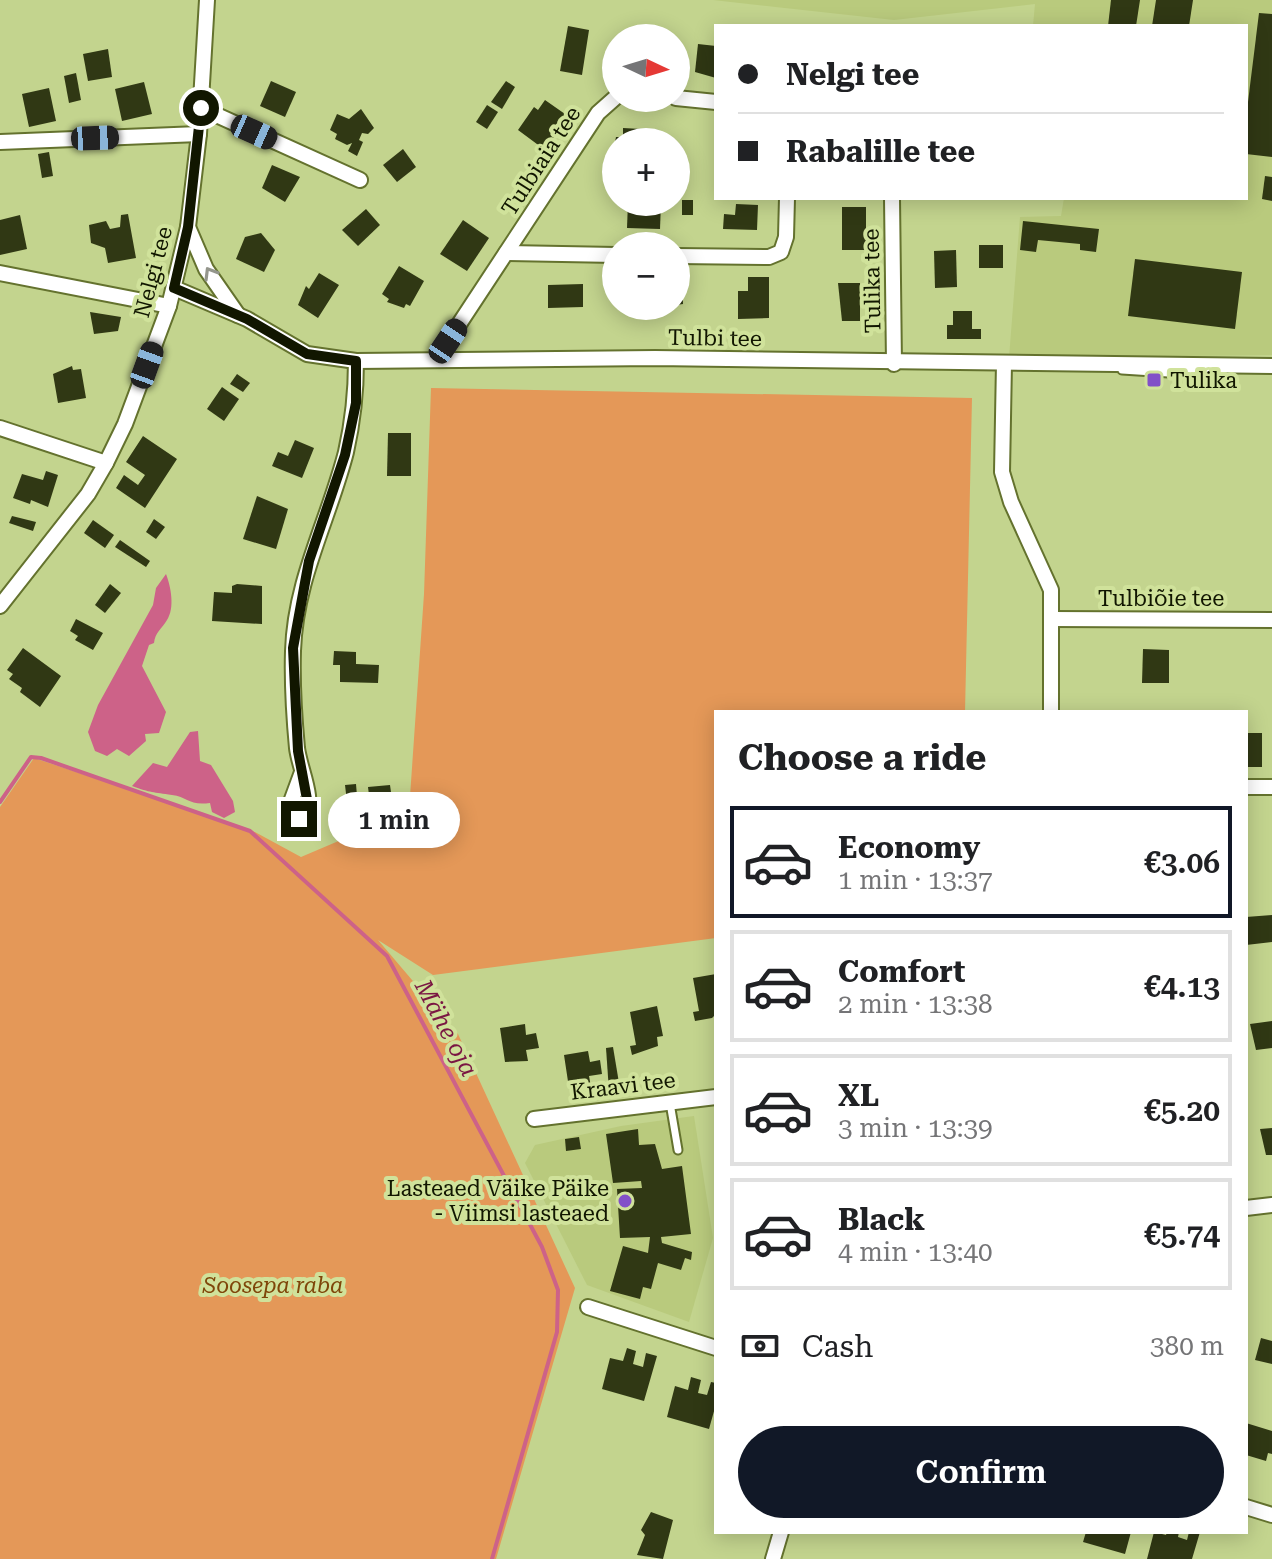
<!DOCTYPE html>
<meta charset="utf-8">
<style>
body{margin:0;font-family:"Roboto Serif",serif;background:#f2f2f2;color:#202124;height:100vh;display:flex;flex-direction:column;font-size:30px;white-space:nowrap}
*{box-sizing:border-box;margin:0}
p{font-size:26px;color:#757577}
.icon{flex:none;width:44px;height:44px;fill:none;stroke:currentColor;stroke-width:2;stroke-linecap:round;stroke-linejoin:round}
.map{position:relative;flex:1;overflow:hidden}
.details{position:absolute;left:714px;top:710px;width:534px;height:824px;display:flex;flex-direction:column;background:#fff;border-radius:0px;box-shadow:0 4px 20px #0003}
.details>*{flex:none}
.guide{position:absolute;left:714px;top:24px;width:534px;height:176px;border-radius:0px;box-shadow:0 4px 20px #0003;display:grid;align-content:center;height:176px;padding:0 24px;background:#fff}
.needle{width:52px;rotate:94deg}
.fabs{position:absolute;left:602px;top:24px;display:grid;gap:16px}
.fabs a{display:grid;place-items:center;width:88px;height:88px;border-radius:50%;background:#fff;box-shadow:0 4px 20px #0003;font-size:40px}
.end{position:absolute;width:36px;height:36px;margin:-18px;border:10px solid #111600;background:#fff;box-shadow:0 0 0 4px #fff}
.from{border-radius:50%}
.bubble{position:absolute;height:56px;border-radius:28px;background:#fff;box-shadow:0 4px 20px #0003;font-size:26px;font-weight:600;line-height:56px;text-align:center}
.car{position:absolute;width:24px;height:48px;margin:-24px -12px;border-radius:10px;box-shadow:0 0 6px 2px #0007;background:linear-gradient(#222 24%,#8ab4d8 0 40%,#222 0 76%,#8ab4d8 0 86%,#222 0)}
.guide b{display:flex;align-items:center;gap:28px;height:76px;font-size:30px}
.guide b+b{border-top:2px solid #e0e0e0}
.guide i{width:20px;height:20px;background:#202124}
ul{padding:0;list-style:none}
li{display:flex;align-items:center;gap:24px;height:112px;margin:0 16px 12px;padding:0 8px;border:4px solid #e0e0e0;border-radius:0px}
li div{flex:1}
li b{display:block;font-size:30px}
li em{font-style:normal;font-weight:600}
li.selected{border-color:#111827}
li>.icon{width:72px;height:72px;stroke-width:1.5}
h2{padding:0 24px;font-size:36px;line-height:96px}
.pay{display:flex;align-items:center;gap:20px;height:88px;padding:0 24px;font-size:30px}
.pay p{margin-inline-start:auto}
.cta{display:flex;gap:16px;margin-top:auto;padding:16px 24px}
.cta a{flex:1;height:92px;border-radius:48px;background:#111827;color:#fff;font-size:32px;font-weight:600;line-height:92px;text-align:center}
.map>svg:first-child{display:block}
</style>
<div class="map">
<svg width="1272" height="1559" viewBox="0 0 1272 1559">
<rect width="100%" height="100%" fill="#c3d48e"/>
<g fill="#b9ca7d">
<polygon points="713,0 1272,0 1272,355 1009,358 1020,217 1061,216 1064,198 1246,198 1246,26 1033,26 1035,4 894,20"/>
<polygon points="694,1116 713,1238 689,1322 587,1285 525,1163 535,1145 621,1126"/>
</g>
<polygon fill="#e49858" points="431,388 972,398 965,712 716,712 716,938 433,975 378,940 458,1034 575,1288 496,1559 0,1559 0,807 34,758 251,830 301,857 409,811 424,594"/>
<g fill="#cd6288">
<path d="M166,574C171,587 175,608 167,620C162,629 155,632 154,643L149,645L142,666L166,712L159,733L145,734L146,741L129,756L117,749L107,756L95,751L88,732L98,705L153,605L156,588Z"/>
<path d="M198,731L200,761L211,765L233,801L235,812L224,818L212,812L210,803C189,806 188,797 172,795C153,792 151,793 132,786L153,763L167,767L190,732Z"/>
</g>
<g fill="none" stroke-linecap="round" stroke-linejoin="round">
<polyline stroke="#cd6288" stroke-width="4" points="0,802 31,757 41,758 250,831 387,956 542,1247 558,1290 557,1332 492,1559"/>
</g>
<g fill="#303814">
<polygon points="1111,0 1140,0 1136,26 1108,26"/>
<polygon points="1156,0 1193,0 1189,26 1152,26"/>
<polygon points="1259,13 1272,14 1272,157 1246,154 1246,118"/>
<polygon points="568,26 589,30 582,75 560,71"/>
<polygon points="698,44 716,46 716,78 695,72"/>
<polygon points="108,49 112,77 88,81 83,54"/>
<polygon points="76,73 81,100 69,103 64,76"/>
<polygon points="271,81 296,92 285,117 260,106"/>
<polygon points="506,81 515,87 502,109 491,102"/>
<polygon points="144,82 152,114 122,121 115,89"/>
<polygon points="49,88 56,121 29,127 22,94"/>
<polygon points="545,100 565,114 558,124 562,127 545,150 518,130 534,107 538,110"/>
<polygon points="487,105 498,112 487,129 476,122"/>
<polygon points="361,109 374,128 368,134 362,133 359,140 363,142 357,156 348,151 352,143 347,145 335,139 337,134 330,130 337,114 349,119"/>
<polygon points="623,128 659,130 662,142 615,142 616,137 623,137"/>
<polygon points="403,149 416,167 397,182 383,165"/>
<polygon points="49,152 53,176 42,178 38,154"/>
<polygon points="272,165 300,177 285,202 262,188"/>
<polygon points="1265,176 1272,177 1272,201 1262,199"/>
<rect x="682" y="200" width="11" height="15"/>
<polygon points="628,202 661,203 660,229 627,228"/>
<polygon points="736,204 758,205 757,230 723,229 724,214 735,215"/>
<rect x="842" y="207" width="24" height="43"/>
<polygon points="366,209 380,225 358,246 342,230"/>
<polygon points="128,214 136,258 108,263 105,248 91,243 89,225 106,221 110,229 120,227 121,215"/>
<polygon points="20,215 27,249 0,255 0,220"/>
<polygon points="463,220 489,238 467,271 440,254"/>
<polygon points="1023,221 1099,229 1096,252 1080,250 1080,244 1038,240 1036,252 1020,250"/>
<polygon points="261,233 275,250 264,272 236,259 245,237"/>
<rect x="979" y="245" width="24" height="23"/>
<polygon points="956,250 957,287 935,288 934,251"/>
<polygon points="1135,259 1242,272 1235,329 1128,316"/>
<polygon points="399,266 424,281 410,306 406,304 404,308 387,302 389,299 382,294"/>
<polygon points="319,273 339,285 318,318 298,305 306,286 309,289"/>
<polygon points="748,277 769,277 769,318 738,319 738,291 748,291"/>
<polygon points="676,281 682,281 683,304 676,305"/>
<polygon points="838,283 860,283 860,321 842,321"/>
<polygon points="583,284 583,307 548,308 548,285"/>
<polygon points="953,311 972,311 972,329 981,329 981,339 947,339 947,325 953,325"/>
<polygon points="90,312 121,317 118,331 94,334"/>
<polygon points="72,366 73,370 81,369 86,398 58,403 53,374"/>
<polygon points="237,374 250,383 243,392 230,384"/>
<polygon points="222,387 239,399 224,421 207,409"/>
<polygon points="388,433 411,433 411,476 387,476"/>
<polygon points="143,436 177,459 145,508 116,488 124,475 138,485 145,475 126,462"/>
<polygon points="295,440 314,448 302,478 272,466 278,452 288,456"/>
<polygon points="46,471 58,475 48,507 31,500 30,504 13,498 22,474 43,480"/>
<polygon points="257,496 288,509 276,549 243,539"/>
<polygon points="12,516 36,522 33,531 9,523"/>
<polygon points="154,519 165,527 156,539 146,532"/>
<polygon points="93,520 114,535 105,548 84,533"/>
<polygon points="120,540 150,561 146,567 115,547"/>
<polygon points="110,584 121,593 105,613 95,605"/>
<polygon points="237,584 262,586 262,624 212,621 214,592 232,593 232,586"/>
<polygon points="76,619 103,633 93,650 75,640 78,636 70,631"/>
<polygon points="23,648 61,676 40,707 20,692 22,688 9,679 13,674 7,670"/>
<polygon points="1143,649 1169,650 1169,683 1142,683"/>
<polygon points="334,651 356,652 356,664 379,665 378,683 340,682 340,665 333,665"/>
<rect x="1246" y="733" width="16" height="34"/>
<polygon points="356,784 357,796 369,795 368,787 390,785 391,792 398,792 400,813 349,819 345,785"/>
<polygon points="1272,915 1272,942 1246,945 1246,917"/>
<polygon points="716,974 716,1014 712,1018 695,1021 693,1012 699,1011 693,978"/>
<polygon points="657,1006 663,1036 657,1037 658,1046 632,1055 630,1046 636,1045 630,1012"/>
<polygon points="1272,1021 1272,1048 1256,1050 1250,1024"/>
<polygon points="525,1024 526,1035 536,1033 539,1048 526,1050 528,1061 505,1062 500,1028"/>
<polygon points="613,1047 620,1089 609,1091 606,1048"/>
<polygon points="588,1051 590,1062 600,1060 602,1074 589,1076 591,1087 569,1088 564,1055"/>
<polygon points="1272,1128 1272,1155 1266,1155 1260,1129"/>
<polygon points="638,1129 639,1145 655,1144 662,1169 682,1166 691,1234 661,1237 662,1243 692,1252 691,1260 685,1258 681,1270 658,1263 651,1289 643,1287 640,1299 610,1291 623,1246 648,1253 650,1237 620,1238 617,1189 642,1188 641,1181 613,1183 606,1134"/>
<polygon points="579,1137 581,1149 566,1151 565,1139"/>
<polygon points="1261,1338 1272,1341 1272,1364 1255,1360"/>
<polygon points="627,1348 636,1351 633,1364 643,1367 646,1353 657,1356 644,1401 602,1389 610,1358 623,1361"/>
<polygon points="691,1377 701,1380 698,1393 707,1395 711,1382 716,1383 716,1404 709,1429 667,1417 675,1386 688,1390"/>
<polygon points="1246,1423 1272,1431 1272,1454 1268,1453 1266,1461 1246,1455"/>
<polygon points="651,1512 673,1520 663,1559 637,1555 645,1535 641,1530"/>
<polygon points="1086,1532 1131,1532 1125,1554 1083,1542"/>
<polygon points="1154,1532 1166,1535 1167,1532 1179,1532 1178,1537 1187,1540 1189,1532 1200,1532 1192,1559 1147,1559"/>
</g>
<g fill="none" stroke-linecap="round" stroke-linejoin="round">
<defs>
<g id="service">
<polyline points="1122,370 1184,374 1200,369"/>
<polyline points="670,1103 678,1150"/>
</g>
<g id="minor">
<polyline points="676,98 716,102"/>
<polyline points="201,108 360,180"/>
<polyline points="0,142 199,134"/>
<polyline points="892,198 894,364"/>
<polyline points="188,227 206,269 238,315"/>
<polyline points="506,253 616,255"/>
<polyline points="676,256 769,257 781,252 786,237 787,198"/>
<polyline points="0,273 169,306"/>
<polyline points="174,288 247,319 307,354 356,361 655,358 1272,366"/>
<polyline points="442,360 448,341 598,113 616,97"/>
<polyline points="1004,363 1002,472 1011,502 1051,590 1051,712"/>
<polyline points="0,428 106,463"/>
<polyline points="0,606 88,494 106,463 125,424 169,306 188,227 199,134 207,0"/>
<polyline points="1051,619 1272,620"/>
<path d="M302,772L288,810L299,819H305C315,797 300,771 297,748C294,716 292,683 293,651C295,580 329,519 346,452C353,421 356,392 356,361"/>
<polyline points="1246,787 1272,787"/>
<polyline points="534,1119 716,1097"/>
<polyline points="1246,1208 1272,1205"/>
<polyline points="588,1307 716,1348"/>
<polyline points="1246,1507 1272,1515"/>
<polyline points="773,1559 781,1532"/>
</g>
</defs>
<use href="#service" stroke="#64722e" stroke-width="11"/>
<use href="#minor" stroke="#64722e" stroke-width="18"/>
<use href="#service" stroke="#fff" stroke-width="7"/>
<use href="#minor" stroke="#fff" stroke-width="14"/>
</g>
<defs><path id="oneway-chevron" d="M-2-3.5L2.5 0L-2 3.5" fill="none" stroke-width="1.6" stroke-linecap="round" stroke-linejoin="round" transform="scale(2)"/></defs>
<use stroke="#94968c" href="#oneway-chevron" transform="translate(210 273) rotate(-121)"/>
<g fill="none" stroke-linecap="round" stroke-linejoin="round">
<polyline stroke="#111600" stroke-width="10" points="201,108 188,227 174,288 247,319 307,354 356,361 356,403 345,455 309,561 293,648 298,751 309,810 305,819 299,819"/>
</g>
<g fill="#8250c8" stroke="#d0e29b" stroke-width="3">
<rect x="1146" y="372" width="16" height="16" rx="4"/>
<circle cx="625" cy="1201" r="8"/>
</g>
<g text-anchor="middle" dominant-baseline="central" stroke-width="8" stroke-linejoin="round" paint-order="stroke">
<g font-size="22" fill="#111600" stroke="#d0e29b">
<text transform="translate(541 161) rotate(-57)">Tulbiaia tee</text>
<text transform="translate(153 272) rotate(-75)">Nelgi tee</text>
<text transform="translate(872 281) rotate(-91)">Tulika tee</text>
<text transform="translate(715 338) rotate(1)">Tulbi tee</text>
<text x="1161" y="598">Tulbiõie tee</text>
<text transform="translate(623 1086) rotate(-7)">Kraavi tee</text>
</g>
<g font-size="22" fill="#111600" stroke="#d0e29b" text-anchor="start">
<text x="1170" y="380">Tulika</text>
<text x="609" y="1188" text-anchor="end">Lasteaed Väike Päike<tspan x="609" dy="25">- Viimsi lasteaed</tspan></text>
</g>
<g font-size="22" font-style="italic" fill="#7f4609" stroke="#d0e29b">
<text x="273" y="1285">Soosepa raba</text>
</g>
<g font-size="24" font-style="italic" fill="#7a1743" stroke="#d0e29b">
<text transform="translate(446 1028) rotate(62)">Mähe oja</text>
</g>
</g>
</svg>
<div class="fabs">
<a><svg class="needle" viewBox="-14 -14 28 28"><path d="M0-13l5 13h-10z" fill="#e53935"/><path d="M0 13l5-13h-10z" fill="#757577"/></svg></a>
<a>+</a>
<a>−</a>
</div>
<i class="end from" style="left:201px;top:108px"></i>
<i class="end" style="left:299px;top:819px"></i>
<div class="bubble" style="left:328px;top:792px;width:132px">1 min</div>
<i class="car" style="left:254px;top:132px;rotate:114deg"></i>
<i class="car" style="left:95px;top:138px;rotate:88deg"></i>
<i class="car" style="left:448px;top:341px;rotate:34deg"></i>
<i class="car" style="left:147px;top:365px;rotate:20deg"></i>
<div class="guide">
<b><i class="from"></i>Nelgi tee</b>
<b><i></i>Rabalille tee</b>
</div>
<section class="details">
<h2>Choose a ride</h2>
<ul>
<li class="selected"><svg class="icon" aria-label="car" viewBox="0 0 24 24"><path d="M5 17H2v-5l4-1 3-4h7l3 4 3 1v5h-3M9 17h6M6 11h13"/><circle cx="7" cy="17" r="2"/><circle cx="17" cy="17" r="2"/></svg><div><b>Economy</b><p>1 min · 13:37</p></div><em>€3.06</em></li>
<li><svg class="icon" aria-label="car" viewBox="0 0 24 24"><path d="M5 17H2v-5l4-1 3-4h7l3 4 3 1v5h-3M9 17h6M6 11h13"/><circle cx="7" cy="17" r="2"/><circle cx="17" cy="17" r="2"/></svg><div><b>Comfort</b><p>2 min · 13:38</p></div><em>€4.13</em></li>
<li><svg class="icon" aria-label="car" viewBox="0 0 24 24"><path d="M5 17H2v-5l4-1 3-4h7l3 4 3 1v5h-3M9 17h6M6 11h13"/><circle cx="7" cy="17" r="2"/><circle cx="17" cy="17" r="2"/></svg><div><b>XL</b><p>3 min · 13:39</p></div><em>€5.20</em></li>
<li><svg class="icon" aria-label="car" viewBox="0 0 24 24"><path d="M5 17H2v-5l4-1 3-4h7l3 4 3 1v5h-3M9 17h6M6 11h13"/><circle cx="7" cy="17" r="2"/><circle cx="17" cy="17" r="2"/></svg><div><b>Black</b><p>4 min · 13:40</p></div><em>€5.74</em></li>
</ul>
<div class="pay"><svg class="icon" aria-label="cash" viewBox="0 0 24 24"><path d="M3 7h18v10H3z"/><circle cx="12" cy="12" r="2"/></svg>Cash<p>380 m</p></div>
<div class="cta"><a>Confirm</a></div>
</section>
</div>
